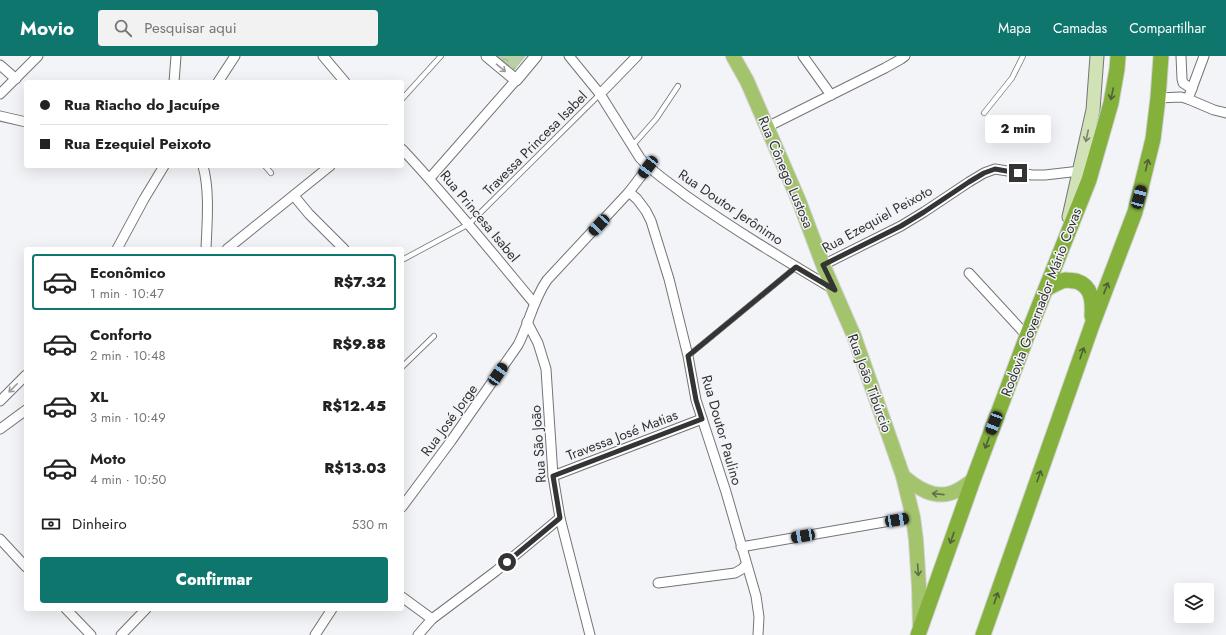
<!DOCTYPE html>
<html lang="pt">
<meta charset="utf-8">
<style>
body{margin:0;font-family:Jost,sans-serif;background:#f2f2f2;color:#222;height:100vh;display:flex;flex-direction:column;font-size:15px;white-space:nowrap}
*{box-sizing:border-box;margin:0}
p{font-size:13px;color:#767676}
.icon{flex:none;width:22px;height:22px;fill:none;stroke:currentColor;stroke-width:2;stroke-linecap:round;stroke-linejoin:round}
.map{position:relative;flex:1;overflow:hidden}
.side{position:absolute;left:24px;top:191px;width:380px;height:364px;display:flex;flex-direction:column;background:#fff;border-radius:4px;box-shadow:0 4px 16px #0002}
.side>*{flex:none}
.top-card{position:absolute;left:24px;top:24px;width:380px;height:88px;border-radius:4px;box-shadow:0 4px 16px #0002;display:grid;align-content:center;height:88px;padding:0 16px;background:#fff}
.controls{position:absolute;left:1174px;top:527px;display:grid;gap:8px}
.controls a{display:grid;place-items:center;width:40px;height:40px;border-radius:4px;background:#fff;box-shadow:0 4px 16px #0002;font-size:20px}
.end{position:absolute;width:18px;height:18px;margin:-9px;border:5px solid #343435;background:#fff;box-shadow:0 0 0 2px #fff}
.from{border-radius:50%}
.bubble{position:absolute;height:28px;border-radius:4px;background:#fff;box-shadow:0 4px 16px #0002;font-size:13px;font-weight:800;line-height:28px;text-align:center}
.car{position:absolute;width:12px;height:24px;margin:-12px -6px;border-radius:5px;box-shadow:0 0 3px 1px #0007;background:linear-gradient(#222 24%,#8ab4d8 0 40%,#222 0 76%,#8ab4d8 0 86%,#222 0)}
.top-card b{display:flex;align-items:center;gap:14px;height:38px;font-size:15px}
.top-card b+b{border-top:1px solid #e0e0e0}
.top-card i{width:10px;height:10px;background:#222}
ul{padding:7px 0 0;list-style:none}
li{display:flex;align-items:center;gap:12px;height:56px;margin:0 8px 6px;padding:0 8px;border:2px solid transparent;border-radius:4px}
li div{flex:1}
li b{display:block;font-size:15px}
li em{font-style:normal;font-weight:800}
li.selected{border-color:#0f766e}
li>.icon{width:36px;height:36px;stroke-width:1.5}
.pay{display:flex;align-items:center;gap:10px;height:44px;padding:0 16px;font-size:15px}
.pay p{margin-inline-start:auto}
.action{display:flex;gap:8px;margin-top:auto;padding:8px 16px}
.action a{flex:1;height:46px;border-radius:4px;background:#0f766e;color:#fff;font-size:16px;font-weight:800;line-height:46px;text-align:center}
header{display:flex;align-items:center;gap:24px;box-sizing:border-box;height:56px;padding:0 20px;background:#0f766e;color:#fff}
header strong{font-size:19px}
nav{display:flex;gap:22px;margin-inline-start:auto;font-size:14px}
.search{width:280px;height:36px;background:#f2f2f2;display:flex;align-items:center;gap:10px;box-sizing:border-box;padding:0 14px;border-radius:4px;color:#767676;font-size:15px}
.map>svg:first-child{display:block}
</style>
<header>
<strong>Movio</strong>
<div class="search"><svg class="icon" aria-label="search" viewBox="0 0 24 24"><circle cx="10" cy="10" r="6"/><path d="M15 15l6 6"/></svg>Pesquisar aqui</div>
<nav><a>Mapa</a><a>Camadas</a><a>Compartilhar</a></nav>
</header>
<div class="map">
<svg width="1226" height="579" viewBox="0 0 1226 579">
<defs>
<pattern id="park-crowns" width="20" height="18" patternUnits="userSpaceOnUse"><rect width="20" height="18" fill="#bacfa7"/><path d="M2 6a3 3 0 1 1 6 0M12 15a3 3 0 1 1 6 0" fill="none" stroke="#a0b290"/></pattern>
</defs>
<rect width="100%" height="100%" fill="#f3f4f7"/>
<polygon fill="url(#park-crowns)" points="494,0 526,0 512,17"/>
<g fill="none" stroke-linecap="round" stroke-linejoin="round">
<defs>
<g id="service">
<polyline points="402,43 441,0"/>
<polyline points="984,57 1012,22 1023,0"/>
<polyline points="633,89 656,63 678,30"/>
<polyline points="265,110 271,117"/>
<polyline points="402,204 469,168 600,38"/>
<polyline points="688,300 796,211"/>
<polyline points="402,311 434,280"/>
</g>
<g id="minor">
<polyline points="323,0 345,26"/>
<path d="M569,0L600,38L640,102C653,117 670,127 685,139C733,173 783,203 833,233"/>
<polyline points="803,0 831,39"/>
<polyline points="1181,0 1182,23 1183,27 1192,33"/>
<polyline points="0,9 16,23"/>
<polyline points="174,26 176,0"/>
<polyline points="218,26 235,0"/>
<polyline points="0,38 38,0"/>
<polyline points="600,38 637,0"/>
<polyline points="1158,42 1181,41 1188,43 1204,0"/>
<polyline points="1188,43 1214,54 1226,57"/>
<polyline points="0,60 26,66"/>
<polyline points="767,71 885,12 901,3 905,0"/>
<path d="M402,93C448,142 491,195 534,247"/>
<path d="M203,110C210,135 207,167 206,193"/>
<polyline points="430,122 516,24"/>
<polyline points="629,136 637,143 646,155 651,165 669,223 688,300 696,344 726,436 756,540 759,561 758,579"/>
<polyline points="294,140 309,158 344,193"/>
<polyline points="117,193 144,143 164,110"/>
<polyline points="227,193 330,110"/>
<polyline points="823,209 901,170 924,156 969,126 984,117 995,113 1032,119 1045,119 1080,115"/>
<polyline points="969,217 1027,280"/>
<polyline points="527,266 538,287 546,313 553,420 560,462 590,579"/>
<polyline points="0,345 26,319"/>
<polyline points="0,373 26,354"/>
<polyline points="553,420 702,363"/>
<path d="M402,451L451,385L518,289C529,268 533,244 547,224L629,136L648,111"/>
<polyline points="0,483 26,511"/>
<polyline points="741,491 913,461"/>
<polyline points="658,527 735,517 742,513 746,509"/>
<polyline points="402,541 432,563"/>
<polyline points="66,553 91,579"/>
<polyline points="121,579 146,553"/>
<polyline points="315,579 332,553"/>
<polyline points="418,579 432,563 496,515 560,462"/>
</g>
<polyline id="tertiary" points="487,0 516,24 536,0"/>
<polyline id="secondary" points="1069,161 1093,54 1097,0"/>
<g id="primary">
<polyline points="733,0 747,25 799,145 823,209 854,280 903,420 913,461 916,484 919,531 920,571"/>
<path d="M903,420C916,431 933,443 951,437C959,435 966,429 973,424"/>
</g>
<g id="trunk">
<path d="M1046,233C1052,230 1059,225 1066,224C1069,224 1073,225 1076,225C1092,230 1093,245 1092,260"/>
<polyline points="918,579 973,424 1027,280 1089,124 1111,47 1117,13 1118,0"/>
<polyline points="983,579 1092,269 1135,156 1153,83 1158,42 1161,0"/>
</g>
</defs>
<use href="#service" stroke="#747477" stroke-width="6"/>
<use href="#minor" stroke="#747477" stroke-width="11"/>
<use href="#tertiary" stroke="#747477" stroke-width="13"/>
<use href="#secondary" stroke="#747477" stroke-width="15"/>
<use href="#primary" stroke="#d2d2d3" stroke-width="16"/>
<use href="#trunk" stroke="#d2d2d3" stroke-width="17"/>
<use href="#service" stroke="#fff" stroke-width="4.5"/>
<use href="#minor" stroke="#fff" stroke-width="9"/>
<use href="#tertiary" stroke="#fff" stroke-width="11"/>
<use href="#secondary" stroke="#d1e2b6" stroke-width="13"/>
<use href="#primary" stroke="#a3c46d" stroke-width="14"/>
<use href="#trunk" stroke="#84b03c" stroke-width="15"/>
</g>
<defs><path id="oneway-shaft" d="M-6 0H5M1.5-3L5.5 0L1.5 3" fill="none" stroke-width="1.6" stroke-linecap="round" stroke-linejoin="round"/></defs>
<g stroke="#9a9a9a">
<use href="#oneway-shaft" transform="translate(501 12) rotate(40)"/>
<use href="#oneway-shaft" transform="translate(13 332) rotate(135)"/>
</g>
<g stroke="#505f37">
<use href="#oneway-shaft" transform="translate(1112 38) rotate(102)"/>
<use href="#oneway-shaft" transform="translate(1147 109) rotate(-76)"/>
<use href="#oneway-shaft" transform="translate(1106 232) rotate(-69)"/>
<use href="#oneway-shaft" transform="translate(1082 297) rotate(-71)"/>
<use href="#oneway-shaft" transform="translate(987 387) rotate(111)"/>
<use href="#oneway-shaft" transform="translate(1039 420) rotate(-71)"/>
<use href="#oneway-shaft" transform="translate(952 482) rotate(109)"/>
<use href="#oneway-shaft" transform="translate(996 542) rotate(-71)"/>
</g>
<use stroke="#7b826f" href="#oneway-shaft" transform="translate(1087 80) rotate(102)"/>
<g stroke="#606e4b">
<use href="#oneway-shaft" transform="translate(938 438) rotate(-174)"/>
<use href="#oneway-shaft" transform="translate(918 514) rotate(86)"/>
</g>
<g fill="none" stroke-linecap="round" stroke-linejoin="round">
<polyline stroke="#343435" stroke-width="5" points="507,506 560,462 553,420 702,363 696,344 688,300 796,211 835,234 823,209 901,170 924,156 969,126 984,117 995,113 1018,117"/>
</g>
<g text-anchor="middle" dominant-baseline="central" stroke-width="3" stroke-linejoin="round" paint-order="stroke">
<g font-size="14" fill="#343435" stroke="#f3f4f7">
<text transform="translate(535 87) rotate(-45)">Travessa Princesa Isabel</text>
<text transform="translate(786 116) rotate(67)">Rua Cônego Lustosa</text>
<text transform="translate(731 151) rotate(34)">Rua Doutor Jerônimo</text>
<text transform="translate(480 160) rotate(50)">Rua Princesa Isabel</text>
<text transform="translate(877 163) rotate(-29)">Rua Ezequiel Peixoto</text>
<text transform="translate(1041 246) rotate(-69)">Rodovia Governador Mário Covas</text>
<text transform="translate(870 327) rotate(70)">Rua João Tibúrcio</text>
<text transform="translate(449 364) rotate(-54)">Rua José Jorge</text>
<text transform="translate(722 374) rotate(74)">Rua Doutor Paulino</text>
<text transform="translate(622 379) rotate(-21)">Travessa José Matias</text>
<text transform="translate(538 388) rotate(-94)">Rua São João</text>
</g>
</g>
</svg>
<div class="controls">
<a><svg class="icon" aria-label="layers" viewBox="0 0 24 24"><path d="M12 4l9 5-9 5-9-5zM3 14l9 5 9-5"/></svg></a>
</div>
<i class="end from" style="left:507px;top:506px"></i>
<i class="end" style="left:1018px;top:117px"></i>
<div class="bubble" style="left:985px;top:59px;width:66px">2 min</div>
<i class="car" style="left:648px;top:111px;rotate:217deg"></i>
<i class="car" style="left:1139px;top:141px;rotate:15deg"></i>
<i class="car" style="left:599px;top:169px;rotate:223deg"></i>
<i class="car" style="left:498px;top:318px;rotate:34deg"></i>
<i class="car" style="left:994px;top:367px;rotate:201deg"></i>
<i class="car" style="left:897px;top:464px;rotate:80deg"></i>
<i class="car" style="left:803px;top:480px;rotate:260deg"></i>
<div class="top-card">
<b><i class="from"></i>Rua Riacho do Jacuípe</b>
<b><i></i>Rua Ezequiel Peixoto</b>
</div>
<section class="side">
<ul>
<li class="selected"><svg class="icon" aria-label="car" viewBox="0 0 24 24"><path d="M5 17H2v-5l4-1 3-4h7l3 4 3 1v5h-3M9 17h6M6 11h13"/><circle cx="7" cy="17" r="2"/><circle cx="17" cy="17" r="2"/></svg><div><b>Econômico</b><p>1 min · 10:47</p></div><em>R$7.32</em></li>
<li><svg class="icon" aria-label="car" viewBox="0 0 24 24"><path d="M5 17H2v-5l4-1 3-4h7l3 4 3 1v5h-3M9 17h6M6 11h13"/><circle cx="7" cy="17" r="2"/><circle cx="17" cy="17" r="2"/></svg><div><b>Conforto</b><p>2 min · 10:48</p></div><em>R$9.88</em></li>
<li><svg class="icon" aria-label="car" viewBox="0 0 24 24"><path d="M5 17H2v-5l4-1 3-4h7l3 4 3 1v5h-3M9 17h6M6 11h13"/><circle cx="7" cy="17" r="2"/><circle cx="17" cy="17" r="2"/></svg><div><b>XL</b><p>3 min · 10:49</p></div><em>R$12.45</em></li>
<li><svg class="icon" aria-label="car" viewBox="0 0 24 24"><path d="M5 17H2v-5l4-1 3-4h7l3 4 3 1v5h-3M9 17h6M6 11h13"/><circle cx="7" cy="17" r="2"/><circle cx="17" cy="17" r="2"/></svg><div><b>Moto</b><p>4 min · 10:50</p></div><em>R$13.03</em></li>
</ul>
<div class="pay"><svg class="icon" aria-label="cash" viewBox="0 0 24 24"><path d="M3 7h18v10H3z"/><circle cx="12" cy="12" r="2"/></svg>Dinheiro<p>530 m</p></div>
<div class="action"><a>Confirmar</a></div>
</section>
</div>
